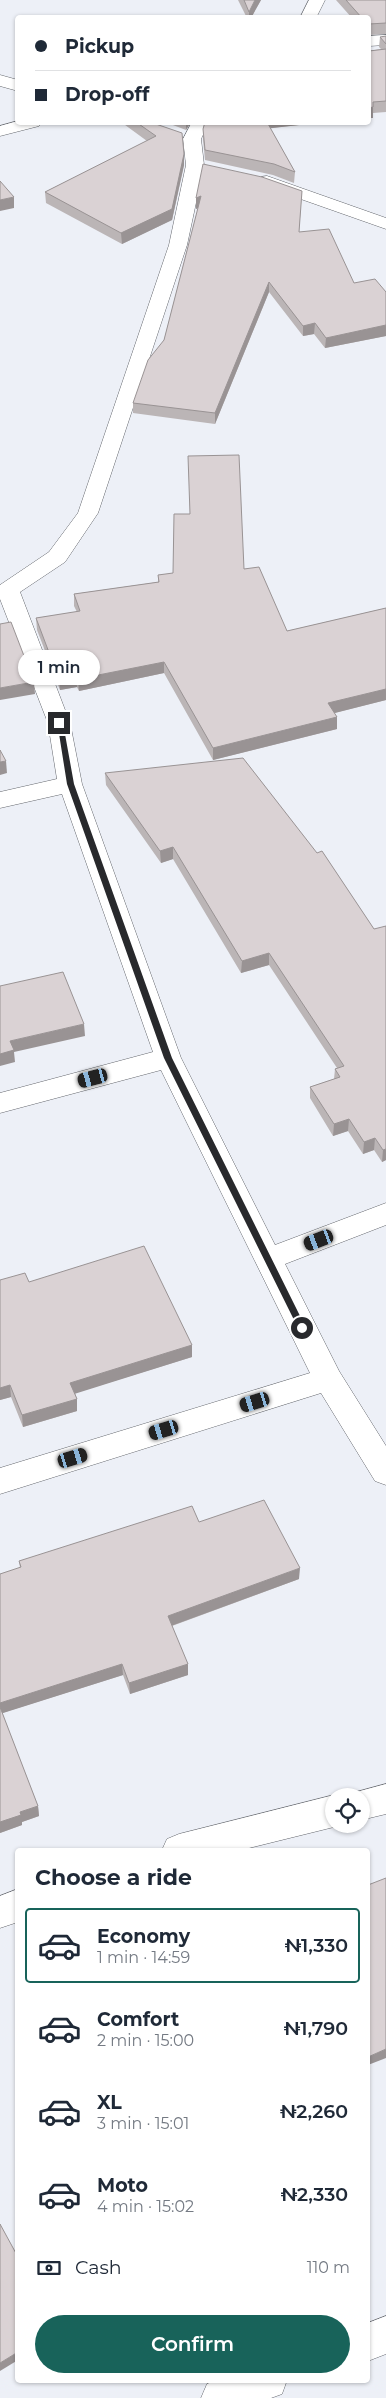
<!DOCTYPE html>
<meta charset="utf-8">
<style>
body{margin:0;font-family:Montserrat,sans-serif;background:#f6f6f7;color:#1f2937;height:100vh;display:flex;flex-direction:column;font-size:19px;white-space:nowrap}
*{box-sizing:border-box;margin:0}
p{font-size:16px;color:#747a83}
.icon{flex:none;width:28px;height:28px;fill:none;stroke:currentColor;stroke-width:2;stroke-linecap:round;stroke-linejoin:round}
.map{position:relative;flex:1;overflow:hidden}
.drawer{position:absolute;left:15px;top:1848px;width:355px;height:535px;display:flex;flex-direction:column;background:#fff;border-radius:5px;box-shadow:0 1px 4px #0004}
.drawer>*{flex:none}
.top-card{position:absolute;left:15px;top:15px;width:356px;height:110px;border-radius:5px;box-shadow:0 1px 4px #0004;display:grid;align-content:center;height:110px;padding:0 20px;background:#fff}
.controls{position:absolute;left:325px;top:1788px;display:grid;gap:10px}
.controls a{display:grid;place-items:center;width:45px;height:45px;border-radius:50%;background:#fff;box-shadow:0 1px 4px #0004;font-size:25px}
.end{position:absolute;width:22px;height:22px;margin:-11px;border:6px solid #28292c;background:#fff;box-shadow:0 0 0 2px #fff}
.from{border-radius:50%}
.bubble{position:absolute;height:35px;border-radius:18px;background:#fff;box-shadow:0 1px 4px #0004;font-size:16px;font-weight:600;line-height:35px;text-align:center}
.car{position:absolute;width:15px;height:30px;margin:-15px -8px;border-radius:6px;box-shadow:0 0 4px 1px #0007;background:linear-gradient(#222 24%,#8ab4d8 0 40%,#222 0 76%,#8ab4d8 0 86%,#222 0)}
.top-card b{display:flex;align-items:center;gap:18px;height:48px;font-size:19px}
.top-card b+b{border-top:1px solid #e0e1e3}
.top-card i{width:12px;height:12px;background:#1f2937}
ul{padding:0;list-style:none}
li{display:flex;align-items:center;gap:15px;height:75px;margin:0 10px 8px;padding:0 10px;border:2px solid transparent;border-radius:5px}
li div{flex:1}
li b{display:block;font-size:19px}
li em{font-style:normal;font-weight:600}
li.selected{border-color:#18635a}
li>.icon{width:45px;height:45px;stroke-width:1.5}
h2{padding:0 20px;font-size:22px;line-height:60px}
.pay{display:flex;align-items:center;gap:12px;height:55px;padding:0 20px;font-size:19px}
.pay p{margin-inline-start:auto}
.cta{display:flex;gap:10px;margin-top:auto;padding:10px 20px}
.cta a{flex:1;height:58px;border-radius:30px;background:#18635a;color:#fff;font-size:20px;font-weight:600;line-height:58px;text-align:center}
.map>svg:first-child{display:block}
</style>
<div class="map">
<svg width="386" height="2398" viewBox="0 0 386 2398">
<rect width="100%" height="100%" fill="#edf0f7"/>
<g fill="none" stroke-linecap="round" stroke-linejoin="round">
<defs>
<g id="street">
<polygon points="309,0 325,0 316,18 300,18"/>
<polygon points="386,35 386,45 369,46 369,36"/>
<polygon points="0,75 18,80 18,91 0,86"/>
<polygon points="18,121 18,122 41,122 39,126 0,136 0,126"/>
<polygon points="192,122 209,122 201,139 204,165 187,245 98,513 65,562 20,592 70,723 82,784 181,1058 275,1245 386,1203 386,1225 285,1264 339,1371 386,1446 386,1485 375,1481 321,1393 0,1494 0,1468 310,1373 161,1070 0,1113 0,1093 153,1052 62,794 0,808 0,792 57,779 48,723 0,599 0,585 49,552 78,513 169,245 186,165 183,139"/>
<polygon points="267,176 386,218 386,229 261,185 258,181 261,177"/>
<polygon points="386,1784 386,1814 361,1820 361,1796 348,1796 349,1794"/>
<polygon points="334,1795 336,1796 334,1796 334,1824 341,1824 334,1827 241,1850 162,1850 167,1839 179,1834"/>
<polygon points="18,1889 18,1922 0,1928 0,1896"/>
<polygon points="386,2316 386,2354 368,2361 368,2323"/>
<polygon points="217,2380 287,2380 282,2394 271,2398 201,2398 207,2384"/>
</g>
</defs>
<use href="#street" stroke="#64676d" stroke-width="1"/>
<use href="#street" fill="#fff" fill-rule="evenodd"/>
</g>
<g fill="#bbb5b6">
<polygon points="238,0 261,0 251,18 247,18"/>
<polygon points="336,0 386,0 386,34 369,35 369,18 352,18"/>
<polygon points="386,36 386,112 373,113 373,118 369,118 369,51 381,49 379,47 380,37"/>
<polygon points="121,122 150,122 184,154 184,165 172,220 122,244 46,203 45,192 147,141"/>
<polygon points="165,122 191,122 186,130"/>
<polygon points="205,122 326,122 270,128 295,172 294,183 273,175 205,160 203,139 203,129"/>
<polygon points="302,191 299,232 354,283 386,292 386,336 325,348 314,334 303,336 269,292 215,424 133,413 133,403 164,340 198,208 196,209 196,198"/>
<polygon points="244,569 287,631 386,608 386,700 334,713 337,717 337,729 213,760 164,673 79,691 77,687 60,690 37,630 36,618 77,612 74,606 74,594 158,582 158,575"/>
<polygon points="105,773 317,853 386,1160 382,1162 374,1150 363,1154 348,1131 333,1136 310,1098 310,1087 334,1079 335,1069 337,1068 269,965 241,973 173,859 161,863 106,785"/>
<polygon points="0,1280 192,1345 192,1357 75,1393 77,1399 77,1411 23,1427 11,1397 0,1400"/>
<polygon points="199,1522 299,1579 172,1626 188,1675 130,1694 123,1675 2,1713 38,1806 39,1816 22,1822 22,1825 0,1833 0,1574 20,1568 19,1561"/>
</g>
<g fill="#999394">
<polygon points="255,0 261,0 251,18 249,18 249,12"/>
<polygon points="373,107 373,118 369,118 369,108"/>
<polygon points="186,122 191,122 186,130"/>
<polygon points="264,122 326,122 264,129"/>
<polygon points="184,154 184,165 172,220 122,244 121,233"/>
<polygon points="201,196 201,207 196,209 196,198"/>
<polygon points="14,197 14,208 0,211 0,200"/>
<polygon points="269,282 269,292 215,424 215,413"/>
<polygon points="315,323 314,334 303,336 303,326"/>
<polygon points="386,325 386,336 325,348 326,338"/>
<polygon points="164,662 164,673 79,691 78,679"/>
<polygon points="76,676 77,687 60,690 59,679"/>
<polygon points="34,682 35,694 0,700 0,688"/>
<polygon points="386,689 386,700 327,715 328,703"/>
<polygon points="337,717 337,729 213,760 213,748"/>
<polygon points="6,761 7,773 0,775 0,762"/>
<polygon points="173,847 173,859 161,863 160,851"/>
<polygon points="269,953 269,965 241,973 242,961"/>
<polygon points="84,1024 85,1036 14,1052 15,1062 0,1066 0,1054 10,1041"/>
<polygon points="349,1119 348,1131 333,1136 334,1124"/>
<polygon points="375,1138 374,1150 363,1154 364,1142"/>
<polygon points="386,1149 386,1160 382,1162 383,1150"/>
<polygon points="192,1345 192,1357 71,1395 70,1383"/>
<polygon points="10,1385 11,1397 0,1400 0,1388"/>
<polygon points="77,1399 77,1411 23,1427 22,1415"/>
<polygon points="300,1568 299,1579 168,1627 168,1616"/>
<polygon points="122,1664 123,1675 0,1714 0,1703"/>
<polygon points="188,1664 188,1675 130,1694 129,1683"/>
<polygon points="38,1806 39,1816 22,1822 22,1825 0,1833 0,1822 20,1812"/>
<polygon points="386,2049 386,2058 368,2065 368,2057"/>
<polygon points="18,2352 18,2360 0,2371 0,2363"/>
</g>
<g fill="#dad2d4" stroke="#999394">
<polygon points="244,0 255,0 249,12"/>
<polygon points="346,0 386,0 386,23 369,24 369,18 362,18"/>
<polygon points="386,36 386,44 380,37"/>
<polygon points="386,49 386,101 373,102 373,107 369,108 369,51"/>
<polygon points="136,122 150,122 182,133 184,154 172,209 121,233 45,192 156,136"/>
<polygon points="205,122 267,122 295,172 274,164 205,150 203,129"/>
<polygon points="203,164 262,177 302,191 299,232 329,229 354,283 375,279 386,292 386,325 326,338 315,323 303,326 269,282 215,413 133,403 148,360 164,340 201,196 196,198"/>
<polygon points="0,181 14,197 0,200"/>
<polygon points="239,455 244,569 259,567 287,631 386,608 386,689 328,703 337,717 213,748 164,662 78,679 76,676 59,679 36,618 80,611 74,594 159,582 158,575 173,573 174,514 190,514 188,456"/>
<polygon points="11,622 34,682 0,688 0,624"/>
<polygon points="0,750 6,761 0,762"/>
<polygon points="243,758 317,853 322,851 374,929 386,926 386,1149 383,1150 375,1138 364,1142 349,1119 334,1124 310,1087 340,1077 335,1069 344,1066 269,953 242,961 173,847 160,851 105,773"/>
<polygon points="63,972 84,1024 10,1041 14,1050 0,1054 0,986"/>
<polygon points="144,1246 192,1345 70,1383 77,1399 22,1415 10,1385 0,1388 0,1280 25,1273 29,1282"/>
<polygon points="264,1500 300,1568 168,1616 188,1664 129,1683 122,1664 0,1703 0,1574 21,1567 19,1561 192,1506 199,1522"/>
<polygon points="0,1707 38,1806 20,1812 21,1815 0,1822"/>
<polygon points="386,1878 386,2049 368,2057 368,1885"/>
<polygon points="0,2224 18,2257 18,2352 0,2363"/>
</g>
<polygon fill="#28292c" points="57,721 63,723 74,784 172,1058 306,1328 305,1330 299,1330 164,1058 67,784"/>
</svg>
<div class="controls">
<a><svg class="icon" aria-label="locate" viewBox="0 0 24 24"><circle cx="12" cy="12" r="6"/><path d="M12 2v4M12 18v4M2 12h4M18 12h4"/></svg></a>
</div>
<i class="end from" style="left:302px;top:1328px"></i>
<i class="end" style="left:59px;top:723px"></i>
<div class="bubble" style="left:18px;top:650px;width:82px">1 min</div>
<i class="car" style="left:93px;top:1078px;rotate:255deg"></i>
<i class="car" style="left:319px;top:1240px;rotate:249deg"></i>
<i class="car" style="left:255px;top:1402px;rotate:253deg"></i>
<i class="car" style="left:164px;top:1430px;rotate:253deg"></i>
<i class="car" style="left:73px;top:1458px;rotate:73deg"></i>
<div class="top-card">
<b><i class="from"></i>Pickup</b>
<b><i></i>Drop-off</b>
</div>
<section class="drawer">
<h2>Choose a ride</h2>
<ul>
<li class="selected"><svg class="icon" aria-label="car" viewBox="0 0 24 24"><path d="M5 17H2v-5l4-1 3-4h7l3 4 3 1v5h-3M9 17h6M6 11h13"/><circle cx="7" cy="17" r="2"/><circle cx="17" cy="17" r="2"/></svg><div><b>Economy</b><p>1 min · 14:59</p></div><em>₦1,330</em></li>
<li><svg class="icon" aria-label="car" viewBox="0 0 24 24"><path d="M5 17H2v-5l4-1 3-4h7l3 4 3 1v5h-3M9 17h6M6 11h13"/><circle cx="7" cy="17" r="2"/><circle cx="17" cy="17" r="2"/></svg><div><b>Comfort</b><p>2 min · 15:00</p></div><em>₦1,790</em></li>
<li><svg class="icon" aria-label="car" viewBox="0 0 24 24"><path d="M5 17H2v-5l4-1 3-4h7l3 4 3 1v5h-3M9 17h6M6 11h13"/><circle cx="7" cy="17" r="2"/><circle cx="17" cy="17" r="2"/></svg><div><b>XL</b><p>3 min · 15:01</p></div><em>₦2,260</em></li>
<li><svg class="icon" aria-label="car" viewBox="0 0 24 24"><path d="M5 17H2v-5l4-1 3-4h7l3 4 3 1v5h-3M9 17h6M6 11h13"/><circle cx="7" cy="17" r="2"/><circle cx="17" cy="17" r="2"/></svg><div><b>Moto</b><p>4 min · 15:02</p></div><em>₦2,330</em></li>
</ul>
<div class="pay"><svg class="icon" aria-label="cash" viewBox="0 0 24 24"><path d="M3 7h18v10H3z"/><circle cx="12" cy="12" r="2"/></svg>Cash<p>110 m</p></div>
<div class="cta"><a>Confirm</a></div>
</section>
</div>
